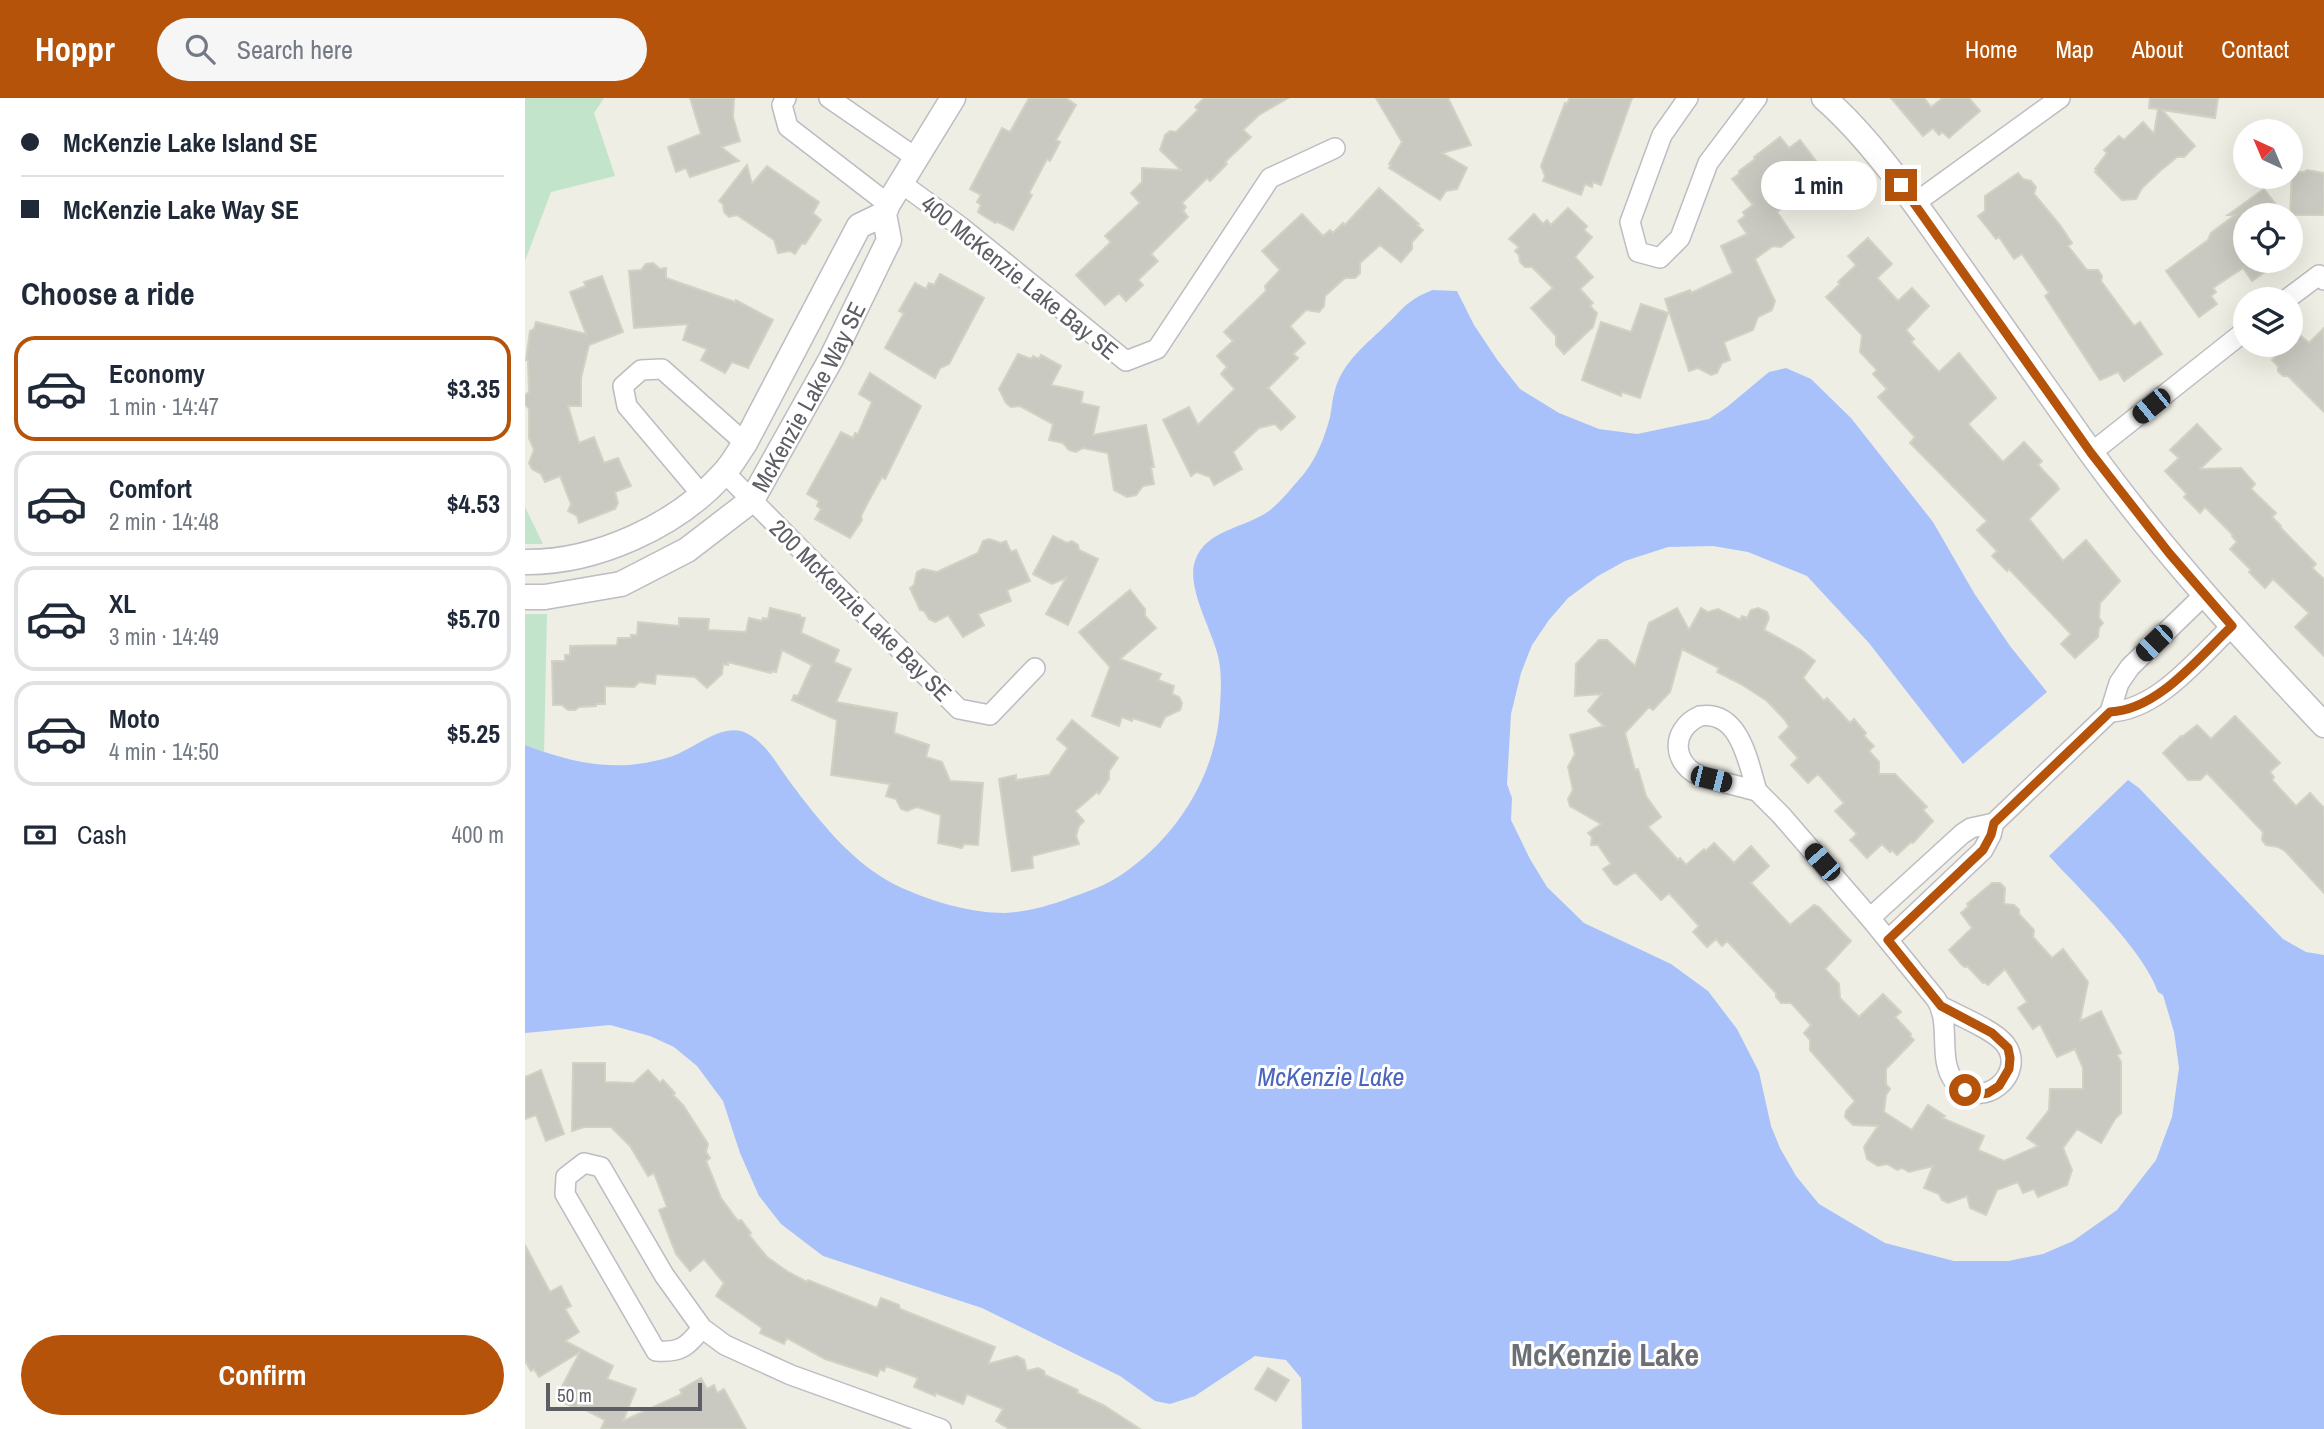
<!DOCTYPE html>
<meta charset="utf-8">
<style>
body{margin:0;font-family:"Archivo Narrow",sans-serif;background:#f6f6f7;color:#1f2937;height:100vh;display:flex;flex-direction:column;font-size:26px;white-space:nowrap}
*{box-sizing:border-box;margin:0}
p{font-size:23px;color:#747a83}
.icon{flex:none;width:38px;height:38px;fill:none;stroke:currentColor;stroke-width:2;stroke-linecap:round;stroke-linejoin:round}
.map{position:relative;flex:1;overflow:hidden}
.sheet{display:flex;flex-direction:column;background:#fff;width:525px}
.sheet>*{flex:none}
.top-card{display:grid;align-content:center;height:154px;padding:0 21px;background:#fff}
.needle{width:46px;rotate:316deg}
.tools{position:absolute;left:1708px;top:21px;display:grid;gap:14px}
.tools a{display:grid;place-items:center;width:70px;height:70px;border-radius:50%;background:#fff;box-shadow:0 7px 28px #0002;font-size:35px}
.scale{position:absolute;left:21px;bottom:18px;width:156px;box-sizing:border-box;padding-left:7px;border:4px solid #5c5e64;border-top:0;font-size:19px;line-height:24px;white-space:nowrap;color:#5c5e64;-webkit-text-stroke:5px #fff;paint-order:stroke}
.end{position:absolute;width:32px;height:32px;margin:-16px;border:9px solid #b45309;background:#fff;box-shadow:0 0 0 4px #fff}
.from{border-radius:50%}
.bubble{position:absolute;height:49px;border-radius:24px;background:#fff;box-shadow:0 7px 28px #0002;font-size:23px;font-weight:700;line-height:49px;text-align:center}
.car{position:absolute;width:21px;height:42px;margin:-21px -10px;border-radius:9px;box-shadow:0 0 5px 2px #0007;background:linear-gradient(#222 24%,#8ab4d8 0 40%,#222 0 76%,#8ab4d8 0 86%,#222 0)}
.top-card b{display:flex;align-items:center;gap:24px;height:66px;font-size:26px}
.top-card b+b{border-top:2px solid #e0e1e3}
.top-card i{width:18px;height:18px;background:#1f2937}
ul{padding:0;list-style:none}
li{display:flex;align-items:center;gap:21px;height:105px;margin:0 14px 10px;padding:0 7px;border:4px solid #e0e1e3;border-radius:21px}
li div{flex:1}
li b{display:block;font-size:26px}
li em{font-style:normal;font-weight:700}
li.on{border-color:#b45309}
li>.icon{width:63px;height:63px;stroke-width:1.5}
h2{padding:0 21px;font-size:32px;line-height:84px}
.pay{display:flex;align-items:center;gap:18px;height:77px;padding:0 21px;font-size:26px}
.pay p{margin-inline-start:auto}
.cta{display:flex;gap:14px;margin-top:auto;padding:14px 21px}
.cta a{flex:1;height:80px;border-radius:42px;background:#b45309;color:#fff;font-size:28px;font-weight:700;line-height:80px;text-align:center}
header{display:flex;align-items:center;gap:42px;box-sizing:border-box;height:98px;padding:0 35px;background:#b45309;color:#fff}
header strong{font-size:33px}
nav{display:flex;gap:38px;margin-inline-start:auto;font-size:24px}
.search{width:490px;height:63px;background:#f6f6f7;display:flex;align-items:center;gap:18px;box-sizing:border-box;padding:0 24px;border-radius:38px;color:#747a83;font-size:26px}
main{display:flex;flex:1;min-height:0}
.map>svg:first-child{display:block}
</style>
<header>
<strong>Hoppr</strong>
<div class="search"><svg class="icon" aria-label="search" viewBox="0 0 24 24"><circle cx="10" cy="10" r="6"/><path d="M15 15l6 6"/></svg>Search here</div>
<nav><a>Home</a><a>Map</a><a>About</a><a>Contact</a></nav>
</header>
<main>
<section class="sheet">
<div class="top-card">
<b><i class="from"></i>McKenzie Lake Island SE</b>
<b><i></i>McKenzie Lake Way SE</b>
</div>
<h2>Choose a ride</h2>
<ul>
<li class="on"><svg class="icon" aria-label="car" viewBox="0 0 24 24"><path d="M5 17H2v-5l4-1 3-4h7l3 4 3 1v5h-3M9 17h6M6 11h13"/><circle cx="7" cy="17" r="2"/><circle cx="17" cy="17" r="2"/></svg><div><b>Economy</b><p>1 min · 14:47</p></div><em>$3.35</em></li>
<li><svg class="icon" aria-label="car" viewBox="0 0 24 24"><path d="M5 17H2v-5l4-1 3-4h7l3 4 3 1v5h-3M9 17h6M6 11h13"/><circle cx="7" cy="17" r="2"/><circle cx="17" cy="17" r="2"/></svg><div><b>Comfort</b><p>2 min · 14:48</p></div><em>$4.53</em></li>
<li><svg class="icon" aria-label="car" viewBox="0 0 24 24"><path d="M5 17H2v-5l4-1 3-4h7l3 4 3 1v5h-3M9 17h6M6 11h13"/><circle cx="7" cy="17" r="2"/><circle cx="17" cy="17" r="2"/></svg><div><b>XL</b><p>3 min · 14:49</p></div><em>$5.70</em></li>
<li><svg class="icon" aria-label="car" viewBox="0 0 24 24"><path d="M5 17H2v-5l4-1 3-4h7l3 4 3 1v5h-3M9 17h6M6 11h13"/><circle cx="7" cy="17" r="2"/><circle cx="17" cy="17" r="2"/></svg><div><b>Moto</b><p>4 min · 14:50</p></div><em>$5.25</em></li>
</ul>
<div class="pay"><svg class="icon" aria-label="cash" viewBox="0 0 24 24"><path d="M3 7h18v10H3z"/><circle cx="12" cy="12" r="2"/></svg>Cash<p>400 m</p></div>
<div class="cta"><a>Confirm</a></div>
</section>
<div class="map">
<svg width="1799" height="1331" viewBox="0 0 1799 1331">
<rect width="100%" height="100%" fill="#eeeee4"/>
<g fill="#c2e4cb">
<polygon points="0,0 79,0 69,15 90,78 26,94 0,163"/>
<polygon points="0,409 18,446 0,446"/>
<polygon points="0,516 22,516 19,654 0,647"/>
</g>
<path fill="#a8c1fb" d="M907,192L932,193L949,227L973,263L995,291L1034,315L1074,331L1112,336L1184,321L1202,309L1244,274L1261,270L1286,281L1326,320L1408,424L1449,495L1485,548L1522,594L1438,666L1344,545L1282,478L1223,454L1188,448L1143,449L1100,463L1073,478L1043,500L1024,522L1007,547L996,575L986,616L982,686L987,700L986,722L1005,761L1022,789L1059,825L1146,866L1183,893L1212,931L1234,974L1246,1028L1255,1050L1271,1078L1294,1106L1360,1145L1429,1163H1483L1518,1156L1548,1143L1592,1112L1631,1062L1647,1019L1654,970L1649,934L1638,897L1633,894C1618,851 1556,793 1524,758L1603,682L1614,690L1758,841L1781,854L1799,857V1331H777L776,1280L761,1262L730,1258L670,1298L645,1306L630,1303L595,1278L457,1210L298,1158L256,1126L234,1098L215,1055L198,1003L172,968L149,949L125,938L85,927L0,935V647C34,660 67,669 103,667C117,666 132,663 145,659C169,652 198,622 223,636C241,645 253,668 265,684C295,724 330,769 377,790C408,804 446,815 480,815C501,814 523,808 542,801C558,795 574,790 588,782C648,746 692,679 695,608C696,592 697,574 693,558C687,532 661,489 670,463C680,432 720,430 744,413C757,403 767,389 778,377C791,361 800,339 805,319C807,310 807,301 810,292C818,263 842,246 862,226C870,219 878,208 888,202C893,198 901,195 907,192Z"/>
<g fill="#c9c9c1" stroke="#d2d2c3" stroke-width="2">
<polygon points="165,0 209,0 208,19 215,43 196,49 214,63 165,79 161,70 151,74 143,49 176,36"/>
<polygon points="504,0 541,0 551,7 531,42 535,44 525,63 522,61 504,95 507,97 488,132 473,124 470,125 453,114 456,107 452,104 456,97 445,91 477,30 485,34"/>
<polygon points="679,0 763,0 734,17 718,32 726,39 700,64 702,66 685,83 682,80 657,105 661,109 658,113 663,119 626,156 633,163 613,182 618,187 601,203 594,195 580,207 551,177 586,144 580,138 615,105 606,95 617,84 617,70 656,72 635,52 640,37 645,33 651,34 673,12 670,9"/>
<polygon points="851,0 923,0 946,47 917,55 942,70 932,91 921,93 915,102 864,70 866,67 864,66 877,44"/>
<polygon points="1045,0 1107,0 1076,87 1068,84 1067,89 1060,86 1056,97 1018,83 1020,78 1016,68 1040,5 1042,6"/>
<polygon points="1366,0 1399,0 1406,9 1418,0 1444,0 1455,13 1424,40 1417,34 1414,37 1408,30 1398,38"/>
<polygon points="1625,0 1693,0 1690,20 1637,12 1670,48 1659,59 1652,59 1635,73 1617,90 1611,101 1597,102 1570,74 1572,73 1570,71 1582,55 1579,52 1594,38 1599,42 1618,24 1629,36 1633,11 1624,10"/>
<polygon points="1255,39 1264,50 1275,42 1301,76 1295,81 1295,87 1289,92 1282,92 1252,114 1269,139 1256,149 1248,148 1230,161 1250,203 1247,212 1233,219 1228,232 1199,244 1205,262 1197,265 1192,275 1186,277 1173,270 1164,273 1140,201 1165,192 1166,195 1208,175 1196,148 1222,136 1213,123 1220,118 1218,114 1228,107 1207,81 1214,76 1214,73 1230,61 1229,59"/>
<polygon points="222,67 227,86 242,68 294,104 288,115 296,122 280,146 277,145 270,156 265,153 253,155 249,142 212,117 204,119 199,114 198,106 194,103"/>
<polygon points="1782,72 1799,75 1799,117 1765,117 1767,74 1779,74"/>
<polygon points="1493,75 1498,81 1506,83 1511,89 1509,96 1535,127 1547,145 1543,148 1562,172 1573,172 1577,178 1576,183 1609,228 1615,224 1637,256 1599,283 1593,274 1575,282 1520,198 1524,195 1497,156 1489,161 1474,139 1471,141 1453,118 1460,113 1460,98"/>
<polygon points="854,90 894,126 892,127 898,132 887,144 887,151 876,164 855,147 835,165 835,175 830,180 820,180 800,198 799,208 794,214 781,212 765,228 780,245 768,256 773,260 743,290 770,319 756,332 750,326 734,330 708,354 717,371 689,387 685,379 672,374 666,378 638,322 664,309 673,327 710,291 696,276 702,269 692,258 708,243 699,234 741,193 740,188 755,172 737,153 777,116 798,138 805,132 808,135 818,125 820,127"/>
<polygon points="1739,91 1759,117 1720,117 1720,163 1755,163 1727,183 1718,170 1688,190 1691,194 1686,198 1692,206 1674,219 1641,173 1683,142 1686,135 1710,117 1703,117"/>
<polygon points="1043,110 1062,128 1059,132 1067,139 1050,159 1068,179 1055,191 1068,205 1065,208 1072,215 1068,229 1039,256 1031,247 1031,238 1006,210 1028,190 1007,169 1000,169 995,164 994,157 990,153 994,149 984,141 1009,116 1018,126 1022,122 1026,127"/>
<polygon points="1343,140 1367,166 1352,180 1373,203 1387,190 1404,208 1381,232 1389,241 1386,244 1414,274 1434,255 1471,300 1443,326 1478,364 1499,344 1517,363 1513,367 1532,387 1534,391 1504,421 1538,463 1561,442 1595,483 1575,505 1574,520 1578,525 1574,530 1573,539 1550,560 1536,546 1546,536 1484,471 1482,473 1467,458 1472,453 1452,432 1462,423 1385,345 1390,339 1353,299 1362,291 1348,276 1352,272 1335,254 1337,237 1301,199 1315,186 1313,184 1331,167 1323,158"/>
<polygon points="128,165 135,171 141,170 141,180 210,204 211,202 248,222 223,270 207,264 200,275 176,262 182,251 158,242 163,226 109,230 104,173 116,172 121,166"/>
<polygon points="415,176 459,200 424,266 415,270 410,280 360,250 379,215 374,213 390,185 401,191 404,185 409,187"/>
<polygon points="77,178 98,234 64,247 56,280 56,308 43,308 54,345 69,339 79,365 93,360 106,388 90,394 93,405 90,411 54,425 52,418 43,413 46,406 35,378 20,384 16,376 7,371 4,365 9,352 4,340 4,311 0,306 0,297 4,294 3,262 1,262 5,233 9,231 11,224 61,236 45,194 61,188 59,184"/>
<polygon points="1116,206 1143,215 1115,300 1097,294 1096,298 1057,282 1076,224 1106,234"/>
<polygon points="1799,230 1799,314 1763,278 1758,278 1753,273 1753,268 1747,262 1762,247 1766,247 1766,243 1774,236 1784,245"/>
<polygon points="493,256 506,261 508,258 514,261 516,257 536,268 526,287 558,294 556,305 574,309 568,337 621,327 629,369 626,369 629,386 618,388 611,397 602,399 589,392 583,355 558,350 551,354 544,352 538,345 524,342 528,326 495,308 486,309 481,305 474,291"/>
<polygon points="345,275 396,308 360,381 357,379 342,406 336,418 337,422 325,440 290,421 296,411 292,408 294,403 282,396 316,334 328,340 330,335 333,336 347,304 334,296"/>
<polygon points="1672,326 1696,351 1675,371 1716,370 1730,386 1726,391 1751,415 1747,419 1756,428 1755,429 1791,466 1787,470 1799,481 1799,558 1770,529 1784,515 1748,481 1740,490 1724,474 1726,472 1705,451 1712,444 1707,438 1708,437 1680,409 1675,415 1659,399 1662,396 1640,373 1654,360 1645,352"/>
<polygon points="528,438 542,445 547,443 553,447 554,452 573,461 543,527 521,516 541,480 527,486 508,476"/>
<polygon points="464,441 476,445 481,443 486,454 491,452 505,483 482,492 486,503 453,516 459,527 438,539 423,517 410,524 404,521 399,513 395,512 385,490 389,487 392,474 398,471 412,474 453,455 458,443"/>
<polygon points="605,492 620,511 620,518 631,530 595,561 636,576 633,582 649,588 647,596 654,599 657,605 655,612 640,619 635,629 608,620 607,623 597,619 594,628 567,618 585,569 554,534"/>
<polygon points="245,510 275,517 275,519 280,520 276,535 314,552 309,564 326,571 311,604 372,615 369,635 404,647 401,659 417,664 425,683 458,685 453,747 439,746 437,750 413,745 416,717 392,709 382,713 376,711 371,701 361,698 365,686 306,677 312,622 267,602 269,597 273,598 287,567 257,552 251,574 246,573 246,575 203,564 203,567 198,566 197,576 182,590 170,579 131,576 130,586 114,584 109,589 80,588 80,606 71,606 71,608 54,609 50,612 43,612 37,607 28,607 27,563 40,563 40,557 45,557 45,548 92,547 93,540 106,540 106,537 112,537 113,524 154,528 154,520 184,521 183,532 221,534 224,520 237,523 238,520 243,521"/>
<polygon points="1152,510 1164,532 1176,510 1183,514 1193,511 1215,522 1217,518 1222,520 1226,512 1233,510 1242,514 1244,520 1239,532 1276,552 1290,563 1278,580 1299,603 1302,600 1325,625 1329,621 1341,635 1339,638 1349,648 1344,653 1354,664 1354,676 1370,676 1402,709 1398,712 1408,723 1388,745 1386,744 1372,757 1367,752 1365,754 1357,746 1342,760 1325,742 1332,736 1310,713 1319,705 1293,676 1283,685 1266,667 1273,660 1254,639 1264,629 1260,622 1242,603 1216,586 1192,574 1194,570 1157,551 1145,594 1128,612 1124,609 1100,635 1110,672 1113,671 1121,698 1136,719 1123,729 1153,762 1155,760 1161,767 1179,751 1181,753 1189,745 1209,765 1226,748 1244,768 1226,785 1265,827 1289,807 1294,809 1326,843 1300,871 1314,886 1315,900 1334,919 1358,896 1376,914 1370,919 1386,936 1385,938 1389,942 1361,971 1361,986 1365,991 1361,997 1359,1014 1387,1032 1403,1007 1420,1018 1417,1020 1459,1038 1453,1052 1479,1063 1513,1048 1502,1040 1524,1012 1525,991 1558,991 1558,970 1550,951 1532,959 1515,926 1508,931 1493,910 1502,904 1480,871 1463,887 1459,884 1458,885 1442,868 1440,869 1437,867 1424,852 1447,830 1436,815 1444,808 1442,806 1467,785 1475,785 1480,790 1479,806 1489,807 1494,812 1494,816 1509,832 1508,839 1527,860 1538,851 1563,884 1555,923 1576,913 1596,955 1592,957 1596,964 1596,1015 1590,1021 1576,1045 1552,1031 1538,1050 1547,1072 1542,1087 1513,1099 1509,1091 1498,1095 1493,1084 1472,1092 1461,1117 1445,1110 1442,1098 1423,1105 1417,1102 1414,1096 1399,1090 1408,1068 1384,1074 1377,1070 1372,1072 1362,1066 1353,1068 1342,1061 1339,1049 1353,1028 1328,1027 1320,1019 1321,1013 1330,1003 1285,952 1285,942 1279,935 1286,927 1266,905 1256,905 1251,899 1251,895 1202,843 1197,848 1191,841 1182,849 1168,834 1174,828 1144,795 1136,802 1110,774 1092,787 1089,786 1078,771 1086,766 1073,747 1066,747 1067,739 1063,735 1076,726 1045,708 1043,701 1048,692 1043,669 1050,656 1045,637 1079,628 1063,613 1077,596 1050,598 1051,566 1074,542 1082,542 1110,568 1124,525"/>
<polygon points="1710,618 1755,665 1745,674 1749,679 1747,682 1771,708 1785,695 1799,710 1799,795 1760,753 1753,749 1741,747 1737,742 1738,734 1682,675 1675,682 1663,682 1638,655 1656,638 1657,639 1672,627 1686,641"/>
<polygon points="547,622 593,660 584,673 584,681 574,696 572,694 550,713 559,723 554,728 551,738 554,746 507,758 508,770 487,773 474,681 491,677 491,682 524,677 543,650 532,641"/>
<polygon points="48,965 80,965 80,984 109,985 123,972 135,985 138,982 150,995 148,997 158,1007 183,1046 181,1054 185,1060 181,1063 196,1100 213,1123 216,1122 226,1135 224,1137 242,1159 263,1174 282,1184 283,1182 352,1210 356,1200 374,1207 375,1211 470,1249 463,1266 492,1258 499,1262 502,1273 513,1270 519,1273 520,1277 553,1292 552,1295 578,1307 615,1331 484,1331 471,1323 478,1311 442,1296 438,1306 411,1295 410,1298 389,1289 393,1280 361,1268 359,1273 355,1271 352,1278 300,1261 262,1240 259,1246 235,1235 237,1230 191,1198 199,1185 179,1161 165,1173 151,1156 134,1112 142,1109 129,1075 123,1078 105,1048 86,1029 59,1029 47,1033"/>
<polygon points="16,972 39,1036 21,1043 11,1017 0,1021 0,979"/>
<polygon points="0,1147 25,1194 36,1188 46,1208 40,1211 54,1234 40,1243 88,1268 82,1281 111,1291 98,1323 157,1296 155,1292 176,1280 182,1291 189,1287 192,1295 199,1291 221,1331 76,1331 80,1322 53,1308 51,1311 38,1304 39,1301 32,1298 55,1254 14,1279 9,1271 6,1273 0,1263"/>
<polygon points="743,1270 764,1282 751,1303 730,1291"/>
</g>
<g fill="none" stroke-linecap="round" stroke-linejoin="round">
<defs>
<g id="minor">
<polyline points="261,0 257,7 263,29 363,106"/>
<polyline points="304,0 390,59"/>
<polyline points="1163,0 1137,37 1105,124 1113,154 1135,160 1155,140 1183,65 1232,0"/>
<polyline points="376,85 436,129 601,263 632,251 745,80 810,50"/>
<polyline points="1390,105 1535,0"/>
<polyline points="1762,201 1794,177 1799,182"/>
<polyline points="1566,355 1720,233"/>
<polyline points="200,375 434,611 465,617 510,570"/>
<polyline points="177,397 102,308 98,288 116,272 137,271 220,345"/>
<path d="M1585,614C1633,612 1673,560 1707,528"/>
<path d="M1175,618C1215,612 1223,664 1232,693L1178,679C1147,668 1144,632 1175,618Z"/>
<path d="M1232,693L1256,717L1345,820L1411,901C1427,925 1412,960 1429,983C1456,1016 1503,976 1480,946C1468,931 1433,918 1416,908"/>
<polyline points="1345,820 1437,736 1446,730 1469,725"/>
<polyline points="1363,842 1458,752 1466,737 1469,725 1585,614 1594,585 1605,569 1679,497"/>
<path d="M177,1230C163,1248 156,1255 131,1253L40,1096L41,1079L59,1065L76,1069L139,1177L177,1230L200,1247L266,1277L416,1331"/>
</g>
<g id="tertiary">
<path d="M1299,0C1346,41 1387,101 1423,152C1470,219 1517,286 1564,352C1635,450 1716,539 1799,627"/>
<path d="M0,464C70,465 152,428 198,376C207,367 213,355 220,345L334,128L359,116"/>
<path id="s1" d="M0,499H20L96,486L162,452L227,402L306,261L364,142L359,116L363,106L428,0"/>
</g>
</defs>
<use href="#minor" stroke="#bcbcc2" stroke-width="22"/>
<use href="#tertiary" stroke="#bcbcc2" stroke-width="27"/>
<use href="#minor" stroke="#fff" stroke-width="19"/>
<use href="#tertiary" stroke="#fff" stroke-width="24"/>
</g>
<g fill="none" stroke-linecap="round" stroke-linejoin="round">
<path stroke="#b45309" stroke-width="9" d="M1376,87L1566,355L1644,455L1707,528C1673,560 1633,612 1585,614L1469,725L1466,737L1458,752L1363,842L1416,908L1467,935L1483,950L1485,960L1484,971L1474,988L1463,995L1456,996L1440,992"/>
</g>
<g text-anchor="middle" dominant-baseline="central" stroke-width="6" stroke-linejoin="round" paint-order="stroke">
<g font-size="24" fill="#5c5e64" stroke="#fff">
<text transform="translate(495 179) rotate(39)">400 McKenzie Lake Bay SE</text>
<text stroke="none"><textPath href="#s1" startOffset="371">McKenzie Lake Way SE</textPath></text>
<text transform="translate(336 512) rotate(45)">200 McKenzie Lake Bay SE</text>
</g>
<g font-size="26" font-style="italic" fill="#4b65bd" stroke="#fff">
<text x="806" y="978">McKenzie Lake</text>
</g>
<g font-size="32" font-weight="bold" fill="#6d6f76" stroke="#fff">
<text x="1080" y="1256">McKenzie Lake</text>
</g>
</g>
</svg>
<div class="tools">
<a><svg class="needle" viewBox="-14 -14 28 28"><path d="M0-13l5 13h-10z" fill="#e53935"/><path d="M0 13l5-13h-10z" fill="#747a83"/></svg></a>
<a><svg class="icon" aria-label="locate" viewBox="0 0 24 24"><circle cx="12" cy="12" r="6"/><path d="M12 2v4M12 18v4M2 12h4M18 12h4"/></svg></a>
<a><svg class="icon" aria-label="layers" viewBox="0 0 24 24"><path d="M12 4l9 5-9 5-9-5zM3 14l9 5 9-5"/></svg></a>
</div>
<div class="scale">50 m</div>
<i class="end from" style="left:1440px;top:992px"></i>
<i class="end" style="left:1376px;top:87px"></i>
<div class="bubble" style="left:1236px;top:63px;width:116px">1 min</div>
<i class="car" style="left:1626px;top:308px;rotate:231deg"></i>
<i class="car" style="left:1629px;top:545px;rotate:226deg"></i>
<i class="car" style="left:1186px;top:681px;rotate:104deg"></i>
<i class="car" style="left:1297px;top:764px;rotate:319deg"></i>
</div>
</main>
